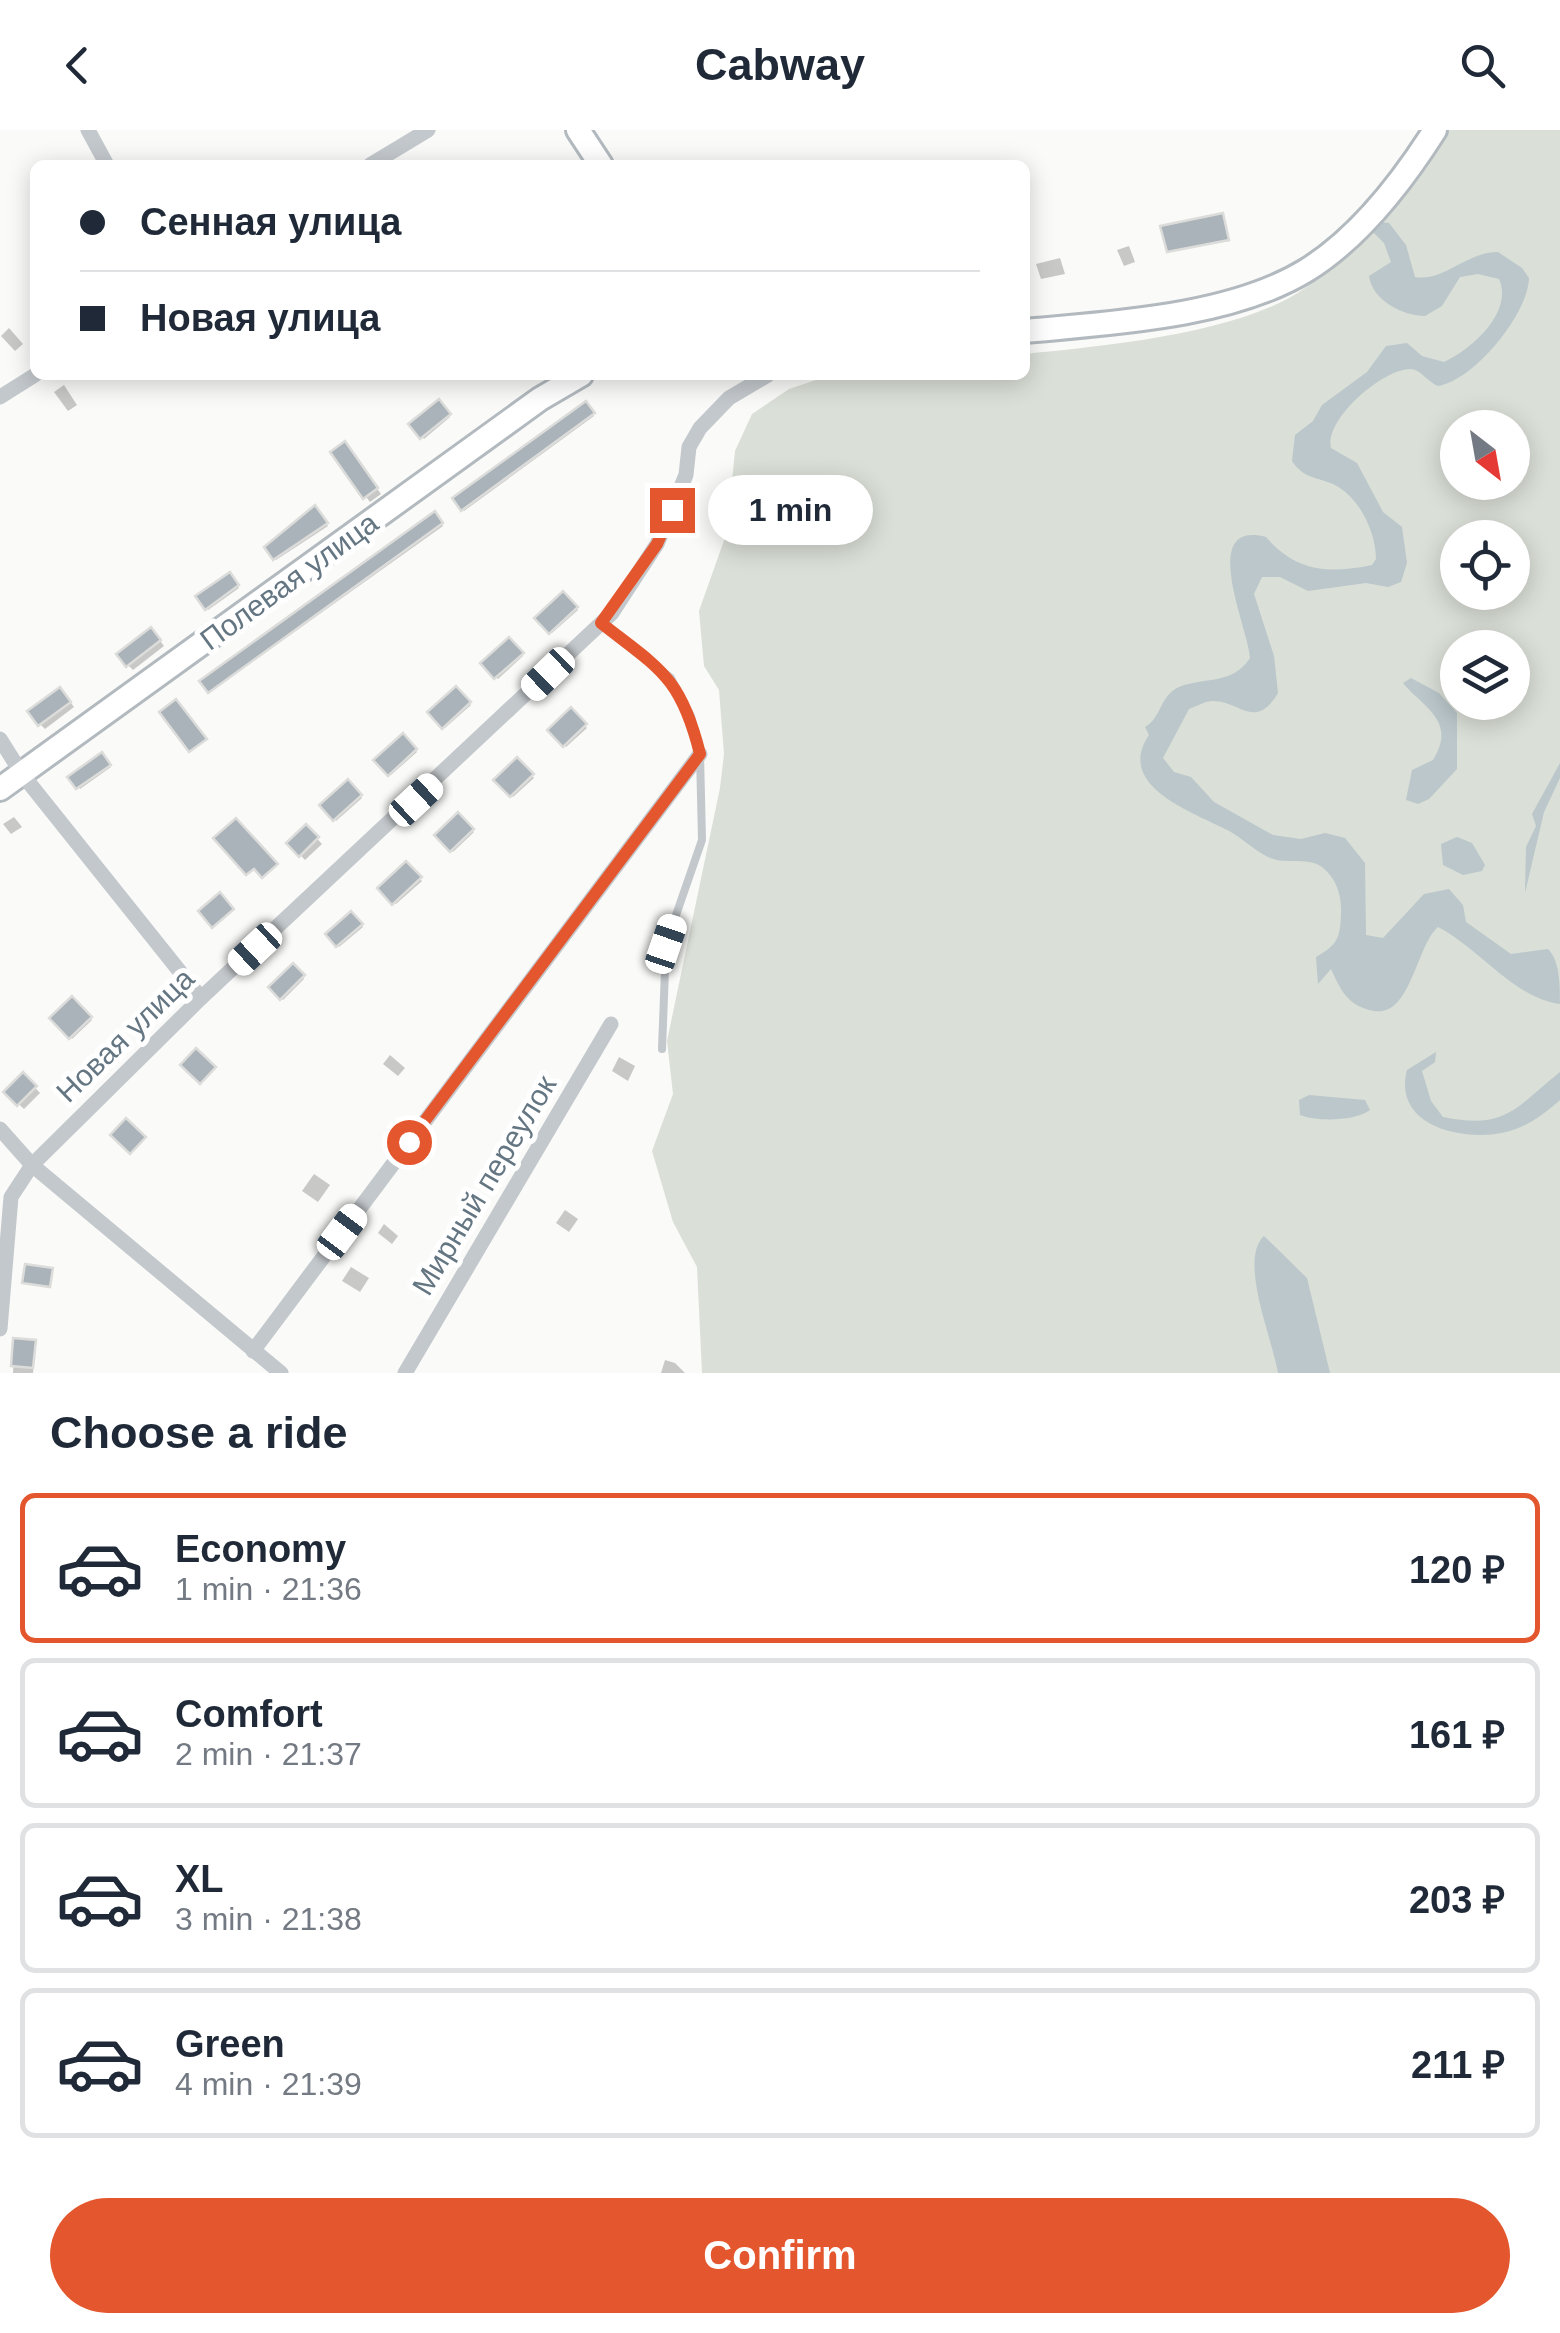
<!DOCTYPE html>
<meta charset="utf-8">
<style>
body{margin:0;font-family:Helvetica,sans-serif;background:#f2f2f3;color:#1f2937;height:100vh;display:flex;flex-direction:column;font-size:38px;white-space:nowrap}
*{box-sizing:border-box;margin:0}
p{font-size:32px;color:#747a83}
.icon{flex:none;width:55px;height:55px;fill:none;stroke:currentColor;stroke-width:2;stroke-linecap:round;stroke-linejoin:round}
.map{position:relative;height:1243px;overflow:hidden}
.details{display:flex;flex-direction:column;background:#fff;flex:1}
.details>*{flex:none}
.guide{position:absolute;left:30px;top:30px;width:1000px;height:220px;border-radius:15px;box-shadow:0 5px 25px #0003;display:grid;align-content:center;height:220px;padding:0 50px;background:#fff}
.needle{width:65px;rotate:149deg}
.buttons{position:absolute;left:1440px;top:280px;display:grid;gap:20px}
.buttons a{display:grid;place-items:center;width:90px;height:90px;border-radius:50%;background:#fff;box-shadow:0 5px 25px #0003;font-size:50px}
.end{position:absolute;width:45px;height:45px;margin:-22px;border:12px solid #e4572e;background:#fff;box-shadow:0 0 0 5px #fff}
.from{border-radius:50%}
.bubble{position:absolute;height:70px;border-radius:35px;background:#fff;box-shadow:0 5px 25px #0003;font-size:32px;font-weight:800;line-height:70px;text-align:center}
.car{position:absolute;width:30px;height:60px;margin:-30px -15px;border-radius:12px;box-shadow:0 0 8px 2px #0007;background:linear-gradient(#fff 24%,#345 0 40%,#fff 0 76%,#345 0 86%,#fff 0)}
.guide b{display:flex;align-items:center;gap:35px;height:95px;font-size:38px}
.guide b+b{border-top:2px solid #e0e1e3}
.guide i{width:25px;height:25px;background:#1f2937}
ul{padding:0;list-style:none}
li{display:flex;align-items:center;gap:30px;height:150px;margin:0 20px 15px;padding:0 30px;border:5px solid #e0e1e3;border-radius:15px}
li div{flex:1}
li b{display:block;font-size:38px}
li em{font-style:normal;font-weight:800}
li.active{border-color:#e4572e}
li>.icon{width:90px;height:90px;stroke-width:1.5}
h2{padding:0 50px;font-size:45px;line-height:120px}
.primary-button{display:flex;gap:20px;margin-top:auto;padding:20px 50px}
.primary-button a{flex:1;height:115px;border-radius:60px;background:#e4572e;color:#fff;font-size:40px;font-weight:800;line-height:115px;text-align:center}
header{display:flex;justify-content:space-between;align-items:center;height:130px;padding:0 50px;background:#fff;font-size:45px;font-weight:800}
.map>svg:first-child{display:block}
</style>
<header><svg class="icon" aria-label="back" viewBox="0 0 24 24"><path d="M15 5l-7 7 7 7"/></svg>Cabway<svg class="icon" aria-label="search" viewBox="0 0 24 24"><circle cx="10" cy="10" r="6"/><path d="M15 15l6 6"/></svg></header>
<div class="map">
<svg width="1560" height="1243" viewBox="0 0 1560 1243">
<rect width="100%" height="100%" fill="#fafaf8"/>
<path fill="#dadfd7" fill-rule="evenodd" d="M1448,0H1560V1243H702L697,1137L673,1092L652,1021L673,964L667,911L720,658L724,624L719,560L704,536L699,481L727,402L735,321L752,284L789,259L831,245H1025V224C1103,216 1241,204 1305,158C1362,116 1407,56 1448,0ZM1458,298H1512V352H1458ZM1458,408H1512V462H1458ZM1458,518H1512V572H1458Z"/>
<g fill="#bbc7cb">
<path d="M1381,92L1389,93L1406,115L1415,147C1444,152 1466,122 1498,122L1522,138L1529,148C1528,185 1473,251 1438,256C1428,252 1421,240 1411,239C1384,238 1324,289 1331,318L1357,333L1383,382L1402,397L1407,433L1401,452L1388,457L1366,453L1308,461L1280,447H1262L1254,464L1274,526L1278,563C1255,601 1240,571 1213,571C1205,571 1197,576 1189,579L1163,628L1174,642L1191,647L1214,672L1273,705L1301,709L1325,703L1345,708L1365,733L1366,805L1383,808L1424,764L1449,759L1463,775L1466,792L1511,824L1548,819C1560,831 1560,855 1560,874C1514,868 1479,818 1438,797C1416,816 1411,887 1374,881C1347,876 1341,860 1331,839L1318,854L1316,827C1337,815 1340,809 1341,785C1342,766 1337,749 1322,737C1310,728 1291,733 1277,730C1261,727 1245,710 1231,702C1199,684 1113,658 1149,605L1145,597C1161,589 1160,565 1179,557C1204,547 1233,555 1250,528C1249,500 1197,389 1266,407C1296,442 1329,444 1372,435L1376,429C1376,402 1359,366 1333,354C1316,347 1303,348 1292,331L1295,305L1313,291L1322,275L1367,242L1386,216L1407,213L1422,226L1444,232C1471,220 1514,182 1499,149L1478,144L1460,147L1442,176L1425,186C1403,186 1372,170 1369,146L1391,132L1384,113L1373,102Z"/>
<path d="M1411,548L1439,563L1457,583V639L1429,669L1418,674L1406,670L1412,640L1433,630C1458,590 1421,576 1403,553Z"/>
<polygon points="1560,633 1560,648 1544,682 1525,763 1526,717 1536,696 1532,684"/>
<polygon points="1457,707 1472,713 1485,735 1482,741 1463,745 1443,735 1441,714"/>
<path d="M1436,922L1435,932L1422,941L1431,971L1443,987C1506,1000 1515,978 1560,942V970C1544,984 1527,997 1506,1002C1466,1012 1392,998 1407,940Z"/>
<path d="M1309,965L1365,970L1370,980C1355,991 1318,992 1300,985L1299,970Z"/>
<path d="M1264,1106L1307,1148L1330,1243H1278C1273,1210 1238,1130 1264,1106Z"/>
</g>
<g fill="#0003">
<polygon points="1223,85 1230,111 1169,121"/>
<polygon points="1129,116 1135,132 1124,136 1117,120"/>
<polygon points="1060,128 1065,144 1041,149 1036,134"/>
<polygon points="9,198 23,214 15,221 1,206"/>
<polygon points="64,255 77,275 68,281 54,262"/>
<polygon points="438,273 450,287 424,309 412,294"/>
<polygon points="588,276 594,286 464,381 456,369"/>
<polygon points="349,320 381,364 370,372 333,323"/>
<polygon points="315,379 328,396 276,430 267,418"/>
<polygon points="435,384 443,396 210,562 203,552"/>
<polygon points="230,445 239,458 208,480 199,467"/>
<polygon points="563,465 578,480 552,503 538,488"/>
<polygon points="156,505 164,516 133,540 128,535"/>
<polygon points="509,510 523,526 498,549 483,533"/>
<polygon points="456,559 471,575 445,598 431,582"/>
<polygon points="65,565 74,577 45,599 40,594"/>
<polygon points="571,580 587,598 566,617 550,600"/>
<polygon points="402,607 417,622 391,645 377,630"/>
<polygon points="102,626 111,637 80,659 71,647"/>
<polygon points="517,631 534,648 513,667 497,650"/>
<polygon points="348,652 362,668 336,691 322,675"/>
<polygon points="458,685 474,702 453,722 437,705"/>
<polygon points="14,687 22,697 11,704 3,694"/>
<polygon points="306,697 322,714 305,730 289,713"/>
<polygon points="406,734 422,751 396,774 380,758"/>
<polygon points="351,784 363,797 339,817 328,805"/>
<polygon points="292,837 304,849 283,870 271,857"/>
<polygon points="72,869 92,890 72,909 52,888"/>
<polygon points="390,925 405,938 398,946 383,934"/>
<polygon points="619,927 635,936 628,951 612,941"/>
<polygon points="23,945 40,963 24,979 6,962"/>
<polygon points="314,1044 330,1055 318,1072 302,1061"/>
<polygon points="565,1080 578,1089 569,1102 556,1093"/>
<polygon points="384,1094 398,1106 392,1114 378,1103"/>
<polygon points="351,1137 369,1148 360,1162 342,1151"/>
<polygon points="15,1210 36,1214 33,1243 13,1243"/>
<polygon points="665,1230 675,1233 685,1243 661,1243"/>
</g>
<g fill="#aab3b9" stroke="#dcdcda" stroke-width="2.5">
<polygon points="1223,83 1229,110 1167,122 1160,96"/>
<polygon points="439,269 451,284 420,309 408,294"/>
<polygon points="586,271 595,283 461,381 452,368"/>
<polygon points="345,311 378,358 363,369 330,322"/>
<polygon points="315,375 328,393 273,430 264,417"/>
<polygon points="435,381 443,393 208,563 199,551"/>
<polygon points="230,442 239,455 205,480 195,466"/>
<polygon points="563,461 578,477 549,504 534,488"/>
<polygon points="151,497 161,510 126,537 116,524"/>
<polygon points="509,507 524,523 494,549 480,533"/>
<polygon points="456,556 471,572 442,599 427,582"/>
<polygon points="60,557 71,572 38,596 27,581"/>
<polygon points="176,569 207,609 189,622 159,582"/>
<polygon points="571,577 587,594 563,617 547,600"/>
<polygon points="403,603 417,619 388,646 373,630"/>
<polygon points="102,622 111,635 76,659 67,647"/>
<polygon points="517,627 534,644 510,667 493,650"/>
<polygon points="348,649 362,665 333,691 319,675"/>
<polygon points="458,682 474,699 450,722 434,705"/>
<polygon points="236,688 278,734 262,748 254,739 246,745 213,708"/>
<polygon points="306,694 319,707 299,727 286,713"/>
<polygon points="406,731 422,747 392,775 377,758"/>
<polygon points="220,762 234,779 212,798 198,781"/>
<polygon points="351,781 363,794 336,817 325,804"/>
<polygon points="293,833 305,845 280,870 268,857"/>
<polygon points="72,866 92,887 69,909 49,888"/>
<polygon points="196,918 216,937 200,954 180,935"/>
<polygon points="23,942 37,956 17,976 3,962"/>
<polygon points="126,988 146,1007 130,1024 110,1005"/>
<polygon points="25,1134 53,1138 50,1157 22,1153"/>
<polygon points="13,1208 36,1210 33,1238 11,1236"/>
</g>
<g fill="none" stroke-linecap="round" stroke-linejoin="round">
<defs>
<g id="secondary">
<polyline points="578,0 601,35"/>
<path d="M1025,201C1112,193 1231,187 1307,140C1360,107 1402,52 1435,0"/>
<polyline points="0,659 540,269 581,245"/>
</g>
</defs>
<use href="#secondary" stroke="#b3babf" stroke-width="28"/>
<polyline stroke="#c3c8cc" stroke-width="8" points="601,493 671,548 691,586 700,624 702,710 666,814 662,919"/>
<g stroke="#c3c8cc" stroke-width="15">
<polyline points="88,0 107,35"/>
<polyline points="370,35 428,0"/>
<polyline points="0,267 35,245"/>
<polyline points="0,609 22,644 201,868"/>
<polyline points="0,999 32,1035 281,1243"/>
<polyline points="0,1199 11,1067 32,1035 201,868 612,483 657,414 686,345 689,317 700,298 729,268 768,245"/>
<polyline points="253,1221 700,624"/>
<polyline points="405,1243 611,894"/>
</g>
<use href="#secondary" stroke="#fff" stroke-width="22"/>
</g>
<g fill="none" stroke-linecap="round" stroke-linejoin="round">
<path stroke="#e4572e" stroke-width="12" d="M409,1012L700,624C681,547 660,539 601,493L657,414L672,380"/>
</g>
<g text-anchor="middle" dominant-baseline="central" stroke-width="10" stroke-linejoin="round" paint-order="stroke">
<g font-size="30" fill="#657683" stroke="#fff">
<text transform="translate(289 451) rotate(-36)">Полевая улица</text>
<text transform="translate(125 905) rotate(-44)">Новая улица</text>
<text transform="translate(484 1055) rotate(-59)">Мирный переулок</text>
</g>
</g>
</svg>
<div class="buttons">
<a><svg class="needle" viewBox="-14 -14 28 28"><path d="M0-13l5 13h-10z" fill="#e53935"/><path d="M0 13l5-13h-10z" fill="#747a83"/></svg></a>
<a><svg class="icon" aria-label="locate" viewBox="0 0 24 24"><circle cx="12" cy="12" r="6"/><path d="M12 2v4M12 18v4M2 12h4M18 12h4"/></svg></a>
<a><svg class="icon" aria-label="layers" viewBox="0 0 24 24"><path d="M12 4l9 5-9 5-9-5zM3 14l9 5 9-5"/></svg></a>
</div>
<i class="end from" style="left:409px;top:1012px"></i>
<i class="end" style="left:672px;top:380px"></i>
<div class="bubble" style="left:708px;top:345px;width:165px">1 min</div>
<i class="car" style="left:548px;top:544px;rotate:226deg"></i>
<i class="car" style="left:416px;top:670px;rotate:47deg"></i>
<i class="car" style="left:666px;top:814px;rotate:19deg"></i>
<i class="car" style="left:255px;top:819px;rotate:227deg"></i>
<i class="car" style="left:342px;top:1102px;rotate:37deg"></i>
<div class="guide">
<b><i class="from"></i>Сенная улица</b>
<b><i></i>Новая улица</b>
</div>
</div>
<section class="details">
<h2>Choose a ride</h2>
<ul>
<li class="active"><svg class="icon" aria-label="car" viewBox="0 0 24 24"><path d="M5 17H2v-5l4-1 3-4h7l3 4 3 1v5h-3M9 17h6M6 11h13"/><circle cx="7" cy="17" r="2"/><circle cx="17" cy="17" r="2"/></svg><div><b>Economy</b><p>1 min · 21:36</p></div><em>120 ₽</em></li>
<li><svg class="icon" aria-label="car" viewBox="0 0 24 24"><path d="M5 17H2v-5l4-1 3-4h7l3 4 3 1v5h-3M9 17h6M6 11h13"/><circle cx="7" cy="17" r="2"/><circle cx="17" cy="17" r="2"/></svg><div><b>Comfort</b><p>2 min · 21:37</p></div><em>161 ₽</em></li>
<li><svg class="icon" aria-label="car" viewBox="0 0 24 24"><path d="M5 17H2v-5l4-1 3-4h7l3 4 3 1v5h-3M9 17h6M6 11h13"/><circle cx="7" cy="17" r="2"/><circle cx="17" cy="17" r="2"/></svg><div><b>XL</b><p>3 min · 21:38</p></div><em>203 ₽</em></li>
<li><svg class="icon" aria-label="car" viewBox="0 0 24 24"><path d="M5 17H2v-5l4-1 3-4h7l3 4 3 1v5h-3M9 17h6M6 11h13"/><circle cx="7" cy="17" r="2"/><circle cx="17" cy="17" r="2"/></svg><div><b>Green</b><p>4 min · 21:39</p></div><em>211 ₽</em></li>
</ul>
<div class="primary-button"><a>Confirm</a></div>
</section>
